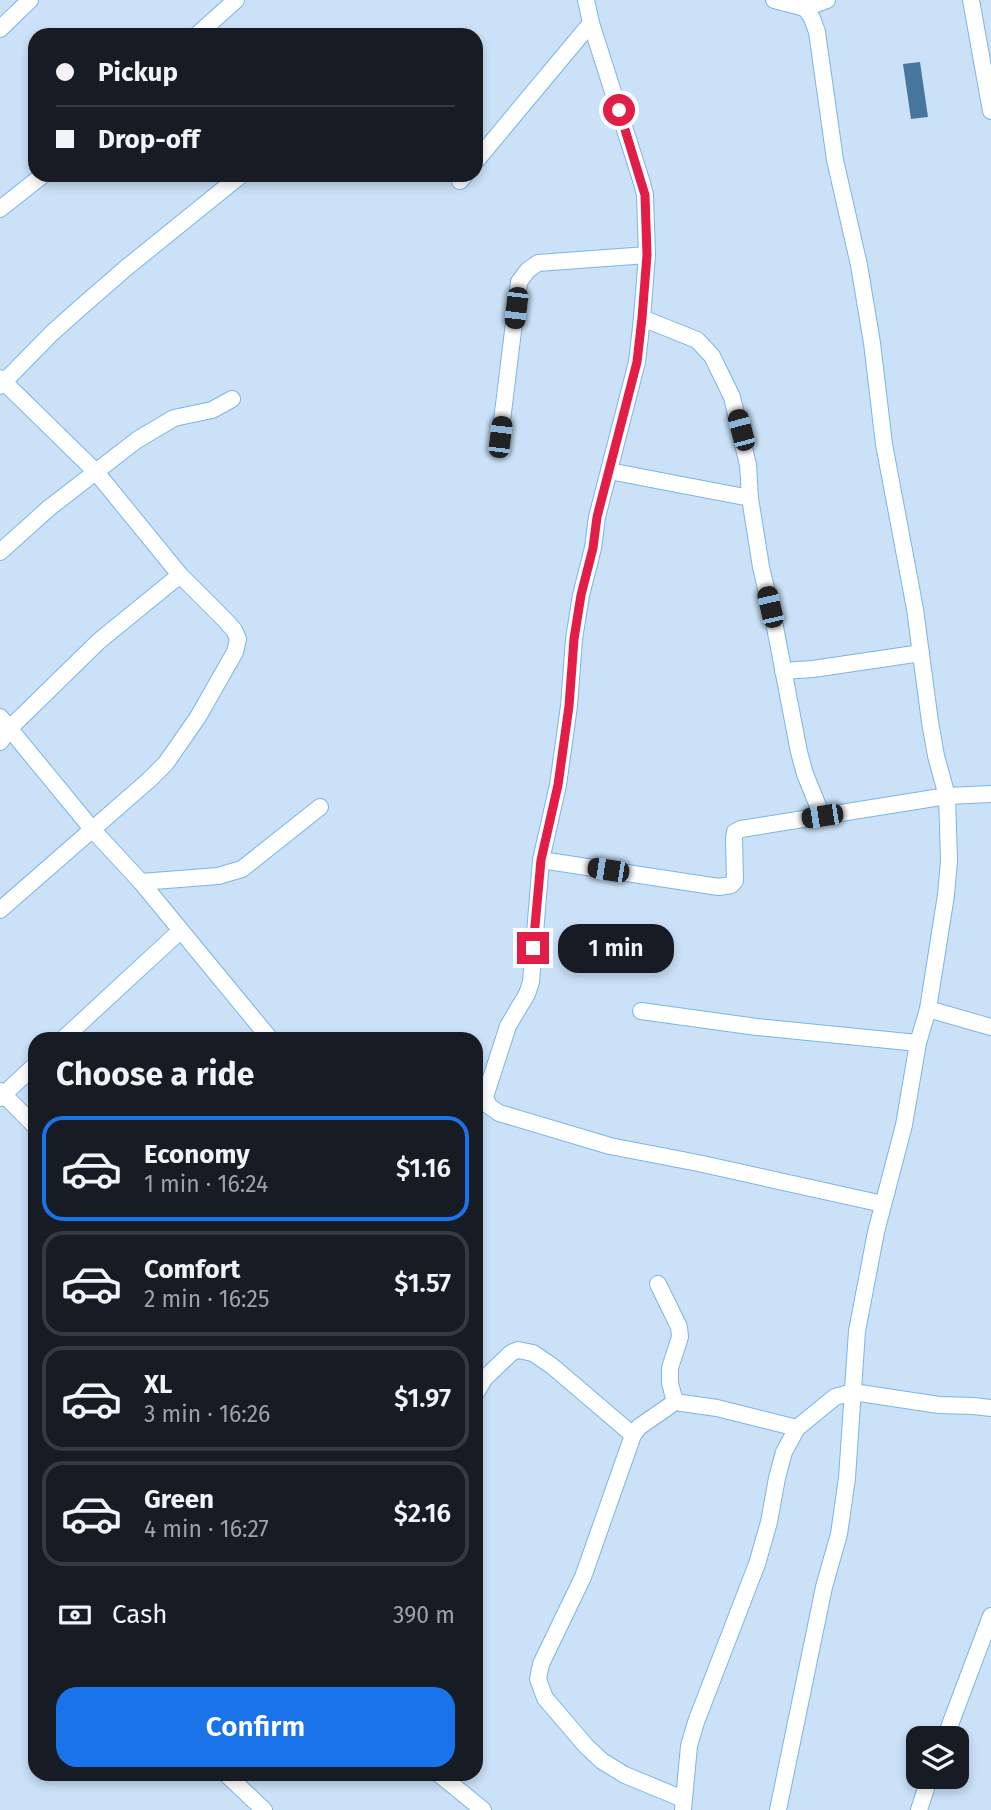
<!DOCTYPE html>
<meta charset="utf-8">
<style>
body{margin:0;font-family:"Fira Sans",sans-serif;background:#242831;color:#f1f3f6;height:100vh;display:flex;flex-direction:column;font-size:26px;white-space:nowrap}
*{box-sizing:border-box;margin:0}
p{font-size:23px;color:#9ea1a6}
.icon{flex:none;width:38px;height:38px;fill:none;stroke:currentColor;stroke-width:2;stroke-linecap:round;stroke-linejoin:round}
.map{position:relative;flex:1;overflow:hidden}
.details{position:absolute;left:28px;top:1032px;width:455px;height:749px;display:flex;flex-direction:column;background:#171b24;border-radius:21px;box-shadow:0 4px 10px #0003}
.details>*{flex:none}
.guide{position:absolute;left:28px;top:28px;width:455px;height:154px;border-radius:21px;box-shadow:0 4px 10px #0003;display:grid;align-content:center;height:154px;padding:0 28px;background:#171b24}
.fabs{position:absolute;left:906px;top:1726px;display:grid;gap:14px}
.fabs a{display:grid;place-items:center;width:63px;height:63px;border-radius:14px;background:#171b24;box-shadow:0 4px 10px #0003;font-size:35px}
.end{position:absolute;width:32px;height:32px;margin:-16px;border:9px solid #e11d48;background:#fff;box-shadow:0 0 0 4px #fff}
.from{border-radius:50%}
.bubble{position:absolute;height:49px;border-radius:21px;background:#171b24;box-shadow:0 4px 10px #0003;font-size:23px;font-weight:600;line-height:49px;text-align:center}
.car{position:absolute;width:21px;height:42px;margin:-21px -10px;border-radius:9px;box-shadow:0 0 5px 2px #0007;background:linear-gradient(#222 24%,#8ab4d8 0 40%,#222 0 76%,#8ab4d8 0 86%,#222 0)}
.guide b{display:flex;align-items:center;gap:24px;height:66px;font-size:26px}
.guide b+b{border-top:2px solid #363941}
.guide i{width:18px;height:18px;background:#f1f3f6}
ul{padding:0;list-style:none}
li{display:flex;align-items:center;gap:21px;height:105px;margin:0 14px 10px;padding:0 14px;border:4px solid #363941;border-radius:21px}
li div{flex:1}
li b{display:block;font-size:26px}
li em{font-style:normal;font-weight:600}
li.selected{border-color:#1a73e8}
li>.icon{width:63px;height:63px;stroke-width:1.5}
h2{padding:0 28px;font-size:32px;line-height:84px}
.pay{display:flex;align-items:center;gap:18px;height:77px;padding:0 28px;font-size:26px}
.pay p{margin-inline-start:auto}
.cta{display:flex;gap:14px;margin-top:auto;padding:14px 28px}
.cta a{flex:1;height:80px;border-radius:21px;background:#1a73e8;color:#fff;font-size:28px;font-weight:600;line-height:80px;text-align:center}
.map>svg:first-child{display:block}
</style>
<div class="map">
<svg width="991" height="1810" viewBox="0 0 991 1810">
<rect width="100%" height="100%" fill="#cae1f7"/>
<polygon fill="#47759e" points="920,62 928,117 911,119 903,64"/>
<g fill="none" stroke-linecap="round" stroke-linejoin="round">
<defs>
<g id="minor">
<polyline points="586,0 591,23 642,183 645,195 647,255 642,318 637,362 597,517 593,548 581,595 574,639 569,706 558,785 541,860 531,982 527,994 508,1026 485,1097 489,1106 499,1113 610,1146 698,1163 883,1204"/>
<polyline points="774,0 805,8 827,0"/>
<polyline points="971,0 991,111"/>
<polyline points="0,29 30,0"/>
<polyline points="197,35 236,0"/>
<polyline points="476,161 591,23"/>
<polyline points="460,181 465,175"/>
<polyline points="0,209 43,175"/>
<polyline points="642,318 697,340 712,356 732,397 748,465 750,498 761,567 775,627 799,752 805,774 822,816"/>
<polyline points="0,378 96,472 180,575 224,619 234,630 238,639 235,652 198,717 166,763 149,780 0,910"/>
<polyline points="0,386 52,333 80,308 126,268 241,175"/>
<polyline points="500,437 519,282 528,270 538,263 647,255"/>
<polyline points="609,471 750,498"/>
<polyline points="0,552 49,508 137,440 174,418 212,410 232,399"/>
<polyline points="783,671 813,669 921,653"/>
<polyline points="0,717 92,829 141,882 271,1040"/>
<polyline points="0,742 10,728 99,641 180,575"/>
<polyline points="541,860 719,887 731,885 735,881 734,838 735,832 741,829 947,796 991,794"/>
<polyline points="141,882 218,876 242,869 320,807"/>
<polyline points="928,1009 991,1027"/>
<polyline points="641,1011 757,1027 918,1043"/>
<polyline points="62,1040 180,931"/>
<polyline points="0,1091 35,1126"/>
<polyline points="0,1098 35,1065"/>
<polyline points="658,1284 679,1327 680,1337 670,1368 670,1383 675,1402"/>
<polyline points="476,1393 484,1379 511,1353 518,1350 533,1353 552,1366 633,1435"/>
<polyline points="945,1738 991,1616"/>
<polyline points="226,1774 264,1810"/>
<polyline points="439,1774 483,1810"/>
<polyline points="683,1799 625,1775 602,1761 586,1746 545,1698 538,1679 541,1664 583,1577 633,1435 639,1427 675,1402 717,1408 797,1428"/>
<polyline points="683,1810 689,1746 696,1722 757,1564 769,1522 777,1478 784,1452 797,1428 835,1397 853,1392 939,1405 974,1406 991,1408"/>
<polyline points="778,1810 824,1587 839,1534 847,1478 857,1331 876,1232 904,1125 918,1043 928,1009 946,895 949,861 947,796 936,756 930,722 915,609 884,444 872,343 859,265 835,160 817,32 812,18 805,8"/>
<polyline points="919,1810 930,1776"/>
</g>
</defs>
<use href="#minor" stroke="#7bb5e9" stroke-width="18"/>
<use href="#minor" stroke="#fff" stroke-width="16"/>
</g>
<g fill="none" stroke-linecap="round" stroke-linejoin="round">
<polyline stroke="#e11d48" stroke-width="9" points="533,948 541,860 558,785 569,706 574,639 581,595 593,548 597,517 637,362 642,318 647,255 645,195 619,110"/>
</g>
</svg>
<div class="fabs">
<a><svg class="icon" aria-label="layers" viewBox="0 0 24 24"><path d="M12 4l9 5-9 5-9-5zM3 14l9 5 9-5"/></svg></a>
</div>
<i class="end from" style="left:619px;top:110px"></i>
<i class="end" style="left:533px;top:948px"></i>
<div class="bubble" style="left:558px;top:924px;width:116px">1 min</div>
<i class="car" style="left:516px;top:308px;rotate:187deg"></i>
<i class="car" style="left:741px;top:430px;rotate:345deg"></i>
<i class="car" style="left:500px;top:437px;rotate:7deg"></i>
<i class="car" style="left:770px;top:607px;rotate:347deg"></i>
<i class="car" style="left:822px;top:816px;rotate:261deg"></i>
<i class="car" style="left:608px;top:870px;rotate:279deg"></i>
<div class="guide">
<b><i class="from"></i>Pickup</b>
<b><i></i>Drop-off</b>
</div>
<section class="details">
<h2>Choose a ride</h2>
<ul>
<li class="selected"><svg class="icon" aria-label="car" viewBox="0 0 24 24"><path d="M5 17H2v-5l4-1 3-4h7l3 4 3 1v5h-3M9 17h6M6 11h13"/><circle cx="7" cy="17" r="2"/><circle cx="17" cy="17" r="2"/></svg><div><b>Economy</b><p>1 min · 16:24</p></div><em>$1.16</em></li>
<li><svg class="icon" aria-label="car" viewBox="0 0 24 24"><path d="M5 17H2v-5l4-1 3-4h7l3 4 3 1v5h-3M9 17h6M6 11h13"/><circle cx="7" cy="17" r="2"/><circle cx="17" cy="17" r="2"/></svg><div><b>Comfort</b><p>2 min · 16:25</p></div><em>$1.57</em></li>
<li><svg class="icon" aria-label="car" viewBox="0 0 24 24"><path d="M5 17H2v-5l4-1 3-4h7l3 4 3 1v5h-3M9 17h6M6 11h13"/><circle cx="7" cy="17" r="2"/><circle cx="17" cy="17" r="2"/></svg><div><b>XL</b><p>3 min · 16:26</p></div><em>$1.97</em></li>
<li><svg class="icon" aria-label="car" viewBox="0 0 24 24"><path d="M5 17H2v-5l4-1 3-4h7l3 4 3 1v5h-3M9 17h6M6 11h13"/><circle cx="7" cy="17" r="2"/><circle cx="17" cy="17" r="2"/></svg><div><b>Green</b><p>4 min · 16:27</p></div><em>$2.16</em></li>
</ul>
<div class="pay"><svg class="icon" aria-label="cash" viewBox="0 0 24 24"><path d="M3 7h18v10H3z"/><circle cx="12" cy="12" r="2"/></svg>Cash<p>390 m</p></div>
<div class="cta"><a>Confirm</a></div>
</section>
</div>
